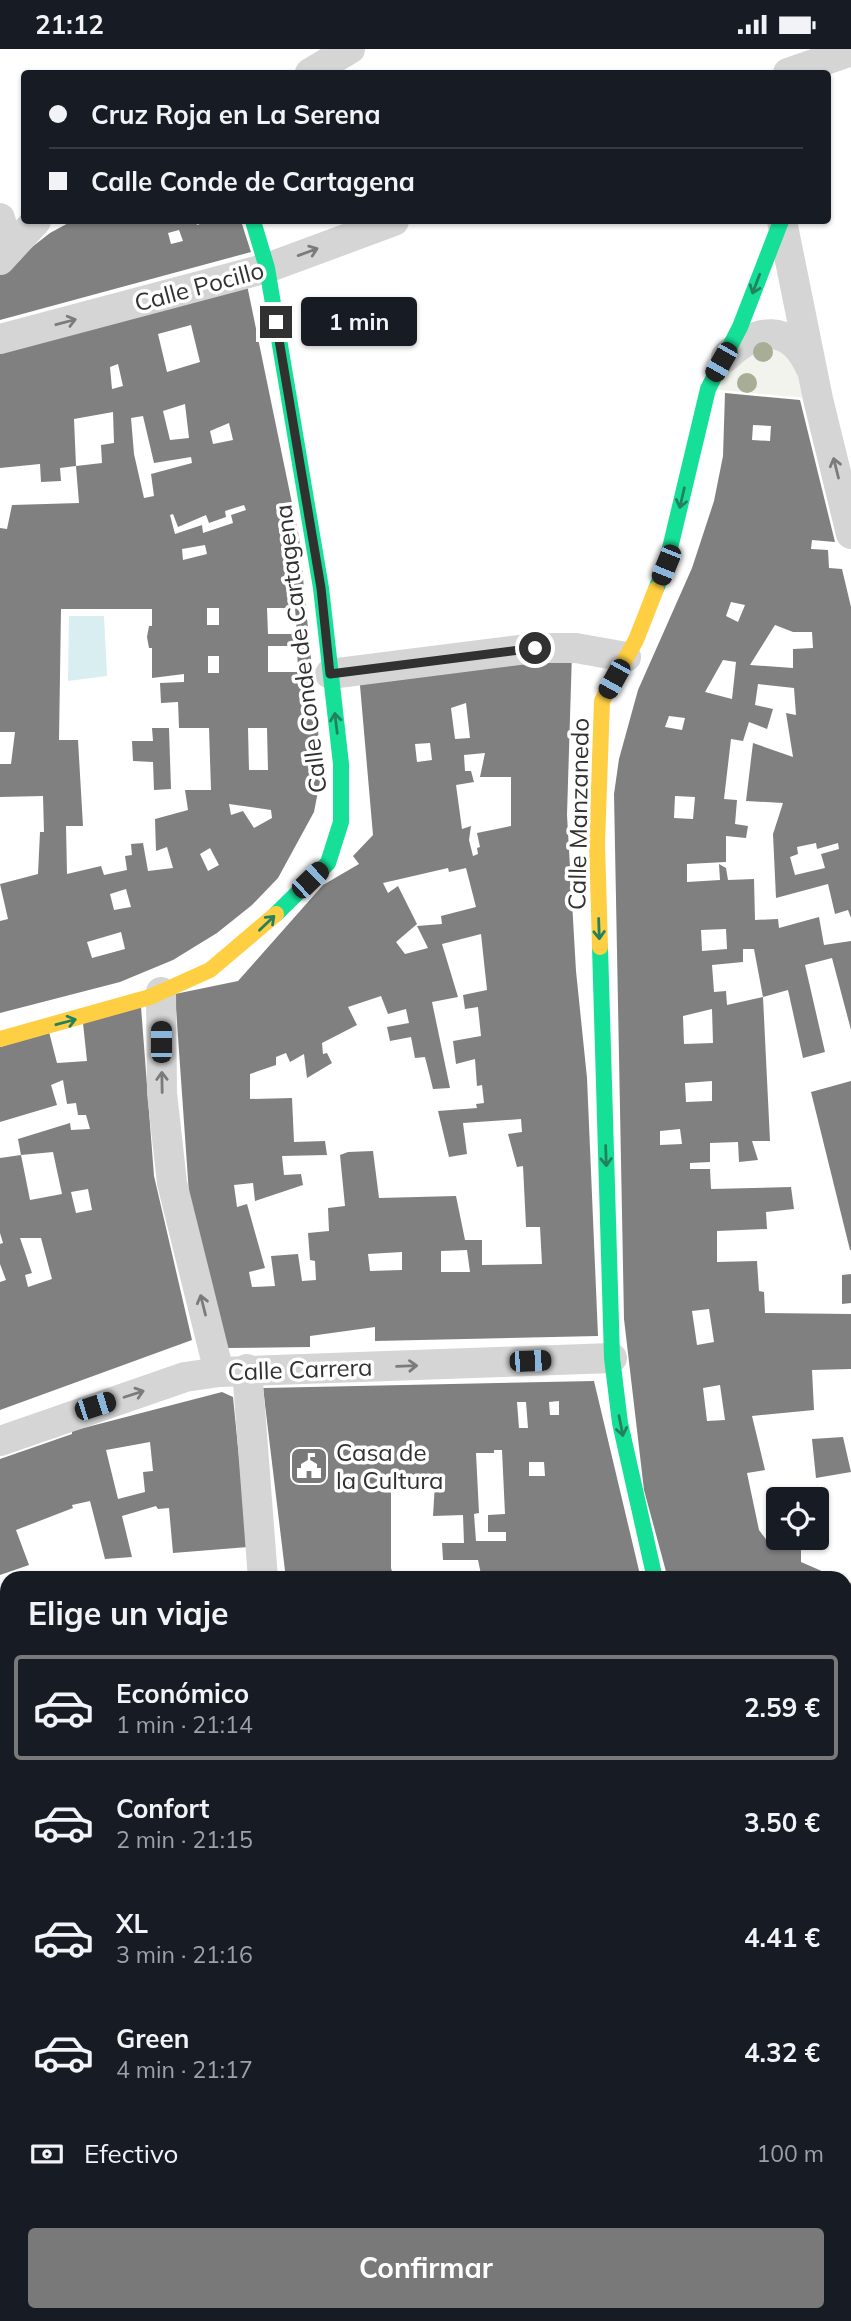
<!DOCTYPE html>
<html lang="es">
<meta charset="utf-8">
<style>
body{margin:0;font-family:Mulish,sans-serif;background:#20242c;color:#f1f3f6;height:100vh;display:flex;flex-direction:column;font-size:26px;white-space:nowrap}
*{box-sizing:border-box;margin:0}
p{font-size:23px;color:#9ea1a6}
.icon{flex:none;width:38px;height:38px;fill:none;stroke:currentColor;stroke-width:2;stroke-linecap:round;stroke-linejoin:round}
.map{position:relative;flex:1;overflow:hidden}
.details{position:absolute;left:0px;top:1522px;width:852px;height:751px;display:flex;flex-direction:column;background:#171b24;border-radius:21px 21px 0 0;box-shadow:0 2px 5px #0004}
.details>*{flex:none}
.banner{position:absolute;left:21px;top:21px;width:810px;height:154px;border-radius:7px;box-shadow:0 2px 5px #0004;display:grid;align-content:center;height:154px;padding:0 28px;background:#171b24}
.buttons{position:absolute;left:766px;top:1438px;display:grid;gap:14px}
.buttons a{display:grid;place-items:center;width:63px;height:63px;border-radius:7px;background:#171b24;box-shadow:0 2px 5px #0004;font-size:35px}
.end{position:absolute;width:32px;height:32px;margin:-16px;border:9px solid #313131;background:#fff;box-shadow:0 0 0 4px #fff}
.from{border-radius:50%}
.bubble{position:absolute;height:49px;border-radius:7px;background:#171b24;box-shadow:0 2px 5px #0004;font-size:23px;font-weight:700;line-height:49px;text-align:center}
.car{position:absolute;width:21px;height:42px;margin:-21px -10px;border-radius:9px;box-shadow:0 0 5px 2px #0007;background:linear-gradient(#222 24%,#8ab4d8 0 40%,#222 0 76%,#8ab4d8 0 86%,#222 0)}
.banner b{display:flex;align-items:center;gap:24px;height:66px;font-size:26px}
.banner b+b{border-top:2px solid #363941}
.banner i{width:18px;height:18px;background:#f1f3f6}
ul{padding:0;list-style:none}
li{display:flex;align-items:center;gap:21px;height:105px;margin:0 14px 10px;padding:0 14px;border:4px solid transparent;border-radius:7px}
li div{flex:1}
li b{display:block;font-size:26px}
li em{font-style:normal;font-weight:700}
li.on{border-color:#797979}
li>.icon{width:63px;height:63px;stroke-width:1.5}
h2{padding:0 28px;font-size:32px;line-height:84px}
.pay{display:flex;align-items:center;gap:18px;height:77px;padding:0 28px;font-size:26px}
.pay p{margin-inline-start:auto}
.cta{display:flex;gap:14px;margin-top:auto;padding:14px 28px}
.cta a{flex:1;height:80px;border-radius:7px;background:#797979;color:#fff;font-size:28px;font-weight:700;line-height:80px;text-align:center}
.status{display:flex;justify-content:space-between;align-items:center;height:49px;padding:0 35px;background:#171b24;direction:ltr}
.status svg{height:19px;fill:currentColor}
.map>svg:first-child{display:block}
</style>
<div class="status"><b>21:12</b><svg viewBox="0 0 49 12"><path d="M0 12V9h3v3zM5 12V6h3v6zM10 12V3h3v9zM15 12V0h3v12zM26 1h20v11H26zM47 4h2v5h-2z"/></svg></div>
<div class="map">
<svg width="851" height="2272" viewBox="0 0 851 2272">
<rect width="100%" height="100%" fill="#fff"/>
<g fill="#f2f3ec">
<polygon points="781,286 818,350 708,340 713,327"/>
<polygon points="0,1999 7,1999 7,2266 31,2266 32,2272 0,2272"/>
</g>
<polygon fill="#d9eef0" points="69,567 104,567 107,627 68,632"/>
<g fill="#808080" fill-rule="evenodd">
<path d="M72,172H196L197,176L209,172H241L251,203L0,271V223L50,184ZM179,181L183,192L171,195L168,184Z"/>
<path d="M247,236L299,488L322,722L314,763L278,829L252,856L217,884L173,911L120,933L0,964V872L8,870L0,835L38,825L40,783H44L43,747L0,748V715H11L15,683H0V479L7,480L12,456L79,454L76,417L102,414L101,396L114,394L113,363L74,370L76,417L60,419L61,432L41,433L40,415L0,419V299ZM191,276L200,313L167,323L158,285ZM118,315L123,337L112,340L110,318ZM185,355L189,389L170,391L163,362ZM143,367L154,414L191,408L192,414L151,425L154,447L144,449L134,405L131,369ZM229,374L233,391L213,395L210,382ZM244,456L246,461L231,466L233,474L203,484L202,476L175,485L170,466L173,465L178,478L206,466L209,474L226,468L225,462ZM205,496L207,505L183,511L182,500ZM207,559H219V576H207ZM267,559H295L297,585H268ZM61,560H152V577H149L147,588L149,599H152V629L184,625V633L160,634L161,654L178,653L179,679H209L211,741H185L188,761L155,770L156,802L167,798L173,819L148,822L143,794L131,795L132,806L125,807L127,821L104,826L101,817L67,825L66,777H83L78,691H59ZM268,597H297L298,623H268ZM208,607H219V624H208ZM248,679H267L268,721H249ZM229,755L271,761L272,769L254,779L243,762L231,766ZM210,799L219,816L208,822L200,805ZM126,840L131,858L114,861L110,845ZM121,883L125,900L92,909L87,893Z"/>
<path d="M725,344L800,351L835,493L812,491L811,500L828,501L829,519L842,520L851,558V869L848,861L835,865L828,835L776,849L773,785L783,754L746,752L753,694L793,708L786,664L796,666L794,639L758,635L755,656L773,660L767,680L749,673L743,692L731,690L724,750L737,751L735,775L748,777L746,789L726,787V813L687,815V833L720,831L719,815L726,819L728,831L754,830L755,871L778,870L779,879L819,868L824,896L851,892V981L832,909L805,916L825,1003L803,1009L788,941L763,948L754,900H743V913L712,916L714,943L726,942L727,956L763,948L770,1092H752L758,1111L739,1113L738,1093L710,1094V1113L690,1114V1120H710L711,1140L791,1138L794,1160L766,1163L767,1180L717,1182V1213L757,1212L759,1242L764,1243L765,1264L851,1265V1320L812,1321L814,1361L752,1367L765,1421L747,1424L759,1481L774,1501H801V1513L840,1530H668L644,1441L624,1270L614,745L619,710L638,641L692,519L714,452L723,407ZM753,376L771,377L770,392L752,391ZM731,553L745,556L738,573L726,567ZM775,576L793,583H812L813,599L793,600V619L750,616ZM723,611L736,613L732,650L705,643ZM669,667L685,669L682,681L665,678ZM675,747L695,748L693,770L674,769ZM816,794L817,800L838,794L839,800L821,805L825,819L795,826L790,808L798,805L797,798ZM726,880L727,900L702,902L701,881ZM712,960L713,994L684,995L683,967ZM712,1032V1052L686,1053L685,1034ZM680,1080L682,1095L660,1096V1082ZM709,1260L714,1293L697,1296L692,1262ZM720,1336L725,1371L707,1372L703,1339Z"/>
<path d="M572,604L567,766L576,922L587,1029L598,1287L375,1292V1278L310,1287V1298L225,1299L191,1173L175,945L238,932L323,836L359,815L353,807L373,786L359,625ZM466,654L470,689L455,690L451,659ZM430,694L432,711L417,713L415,695ZM485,704L480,728H511V777L477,784L480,798L477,799L478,805L473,807L469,791L471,777L462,780L456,736L474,733L471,722H465L464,706ZM448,819L449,823L466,819L476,858L441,867L442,875L417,877L428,899L405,905L396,893L417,875L398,837L388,844L383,834ZM481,885L487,941L463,946L465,960L478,958L481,987L453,992L456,1015L475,1010L477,1037L482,1036L484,1054L476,1055L477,1059L438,1062L449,1108L467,1105L463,1074L521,1070L522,1083L508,1085L517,1118L523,1117L526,1178H540L542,1215L482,1216V1191H465L456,1147L379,1149L373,1102L348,1103L340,1106L345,1157L328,1159L329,1182L308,1184L310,1211L315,1212L316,1231L302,1232L298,1205L271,1207L275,1237L252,1238L249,1223L265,1219L247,1155L237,1158L234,1136L253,1134L255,1152L303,1136L301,1125L284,1126L282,1107L327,1106L325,1092L294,1093L292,1049L250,1050V1025L276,1016V1008L286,1004L290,1013L304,1005L307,1029L332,1014L327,1004L323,1005L322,994L357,976L348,958L381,947L388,965L406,960L409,974L387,978L390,992L411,988L415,1009L425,1008L433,1040L450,1039L432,953L458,948L442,895ZM467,1201L470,1223H441V1202ZM402,1203V1221L370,1222L368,1205Z"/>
<polygon points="152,679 169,679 171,740 154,741 153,713 133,712 132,692 153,692"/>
<path d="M141,958L154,1127L192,1291L0,1361V1233L6,1231L0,1215V1195L3,1194L0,1184V1109L21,1106L18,1090L70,1074L71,1081L90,1080L86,1066H78L76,1054L67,1055L63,1031L51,1036L57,1056L0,1073V998L49,983L57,1014L87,1012L83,974ZM53,1103L62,1145L30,1151L21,1106ZM88,1140L92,1161L76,1164L71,1143ZM20,1189H41L52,1230L28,1238L25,1226L32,1224Z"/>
<polygon points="851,1032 851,1201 850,1201 811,1043"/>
<polygon points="851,1225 851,1254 842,1255 842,1226"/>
<path d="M594,1332L641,1530H482L478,1511H443L442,1494H464L463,1466L433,1467L435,1434L391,1435V1519L394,1530H286L263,1339ZM559,1352V1366H550L549,1353ZM517,1353H526L528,1379H519ZM494,1401H502L505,1465L488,1466V1483H506V1492H476L474,1465L479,1464L476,1404H494ZM529,1413H544L545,1427H529Z"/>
<path d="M222,1343L233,1348L248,1498L173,1504L169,1459L158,1460L156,1457L122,1467L132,1508L105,1510L90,1452L72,1456L73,1459L16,1481L29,1516L0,1526V1410L72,1385V1382ZM150,1393L153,1422L143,1423L145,1443L118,1450L106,1401Z"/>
<polygon points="843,1388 851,1423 816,1429 812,1390"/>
<polygon points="845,1532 851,1534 851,1644 845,1640"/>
<polygon points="7,1617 7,1796 0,1797 0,1621"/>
<polygon points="845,1684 851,1689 851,1841 846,1855 851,1856 851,1948 845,1947"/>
<polygon points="845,2001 851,2003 851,2121 845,2122"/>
<polygon points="845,2163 851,2163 851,2245 845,2246"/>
<polygon points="56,2266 171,2266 171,2272 57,2272"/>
<polygon points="246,2266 280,2266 280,2272 245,2272"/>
<polygon points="312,2266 755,2266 755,2267 735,2272 313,2272"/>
</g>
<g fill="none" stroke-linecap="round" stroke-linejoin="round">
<g stroke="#d5d5d5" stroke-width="30">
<polyline points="310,24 350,0"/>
<polyline points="788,24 851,2"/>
<polyline points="0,169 9,201"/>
<polyline points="782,172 818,350 851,485"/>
<polyline points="0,211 36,172"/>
<polyline points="0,290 267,219 394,172"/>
<path d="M726,308C757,278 790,274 810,318"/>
<polyline points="330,625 535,599 576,599 626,608"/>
<polyline points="161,943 162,1044 172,1134 219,1323"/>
<polyline points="247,1320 263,1530"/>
<polyline points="0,1392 185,1328 219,1323 612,1309"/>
<polyline points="845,1667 851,1671"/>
<polyline points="0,1818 7,1818"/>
<polyline points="0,1908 7,1963"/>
<polyline points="845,1982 851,1983"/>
<polyline points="0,2023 7,2021"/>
<polyline points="845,2149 851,2148"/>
<polyline points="0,2155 7,2156"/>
<polyline points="31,2266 32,2272"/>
<polyline points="299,2272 300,2266"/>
<polyline points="820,2272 844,2266"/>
</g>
<g stroke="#16e098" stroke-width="16">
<polyline points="253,172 267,219 321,539 341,715 341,773 328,814 276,865"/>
<polyline points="656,540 666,516 708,340 740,278 781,172"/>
<polyline points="600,898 612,1309 620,1374 655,1530"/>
</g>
<g stroke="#ffcf43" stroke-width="16">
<polyline points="600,898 597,795 602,652 636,591 656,540"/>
<polyline points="0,990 150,948 210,921 276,865"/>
</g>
</g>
<g fill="#a8ae95">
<circle cx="763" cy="303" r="10"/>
<circle cx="747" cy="334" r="10"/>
</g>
<defs><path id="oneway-shaft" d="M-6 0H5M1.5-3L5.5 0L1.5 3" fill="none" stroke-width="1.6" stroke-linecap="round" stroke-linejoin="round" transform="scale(1.75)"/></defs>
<g stroke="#7b7b7b">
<use href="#oneway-shaft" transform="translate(308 203) rotate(-20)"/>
<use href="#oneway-shaft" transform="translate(66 273) rotate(-15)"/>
<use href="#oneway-shaft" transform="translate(836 419) rotate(-104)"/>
<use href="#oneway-shaft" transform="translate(162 1033) rotate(-91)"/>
<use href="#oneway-shaft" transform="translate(203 1256) rotate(-104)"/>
<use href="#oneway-shaft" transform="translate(407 1317) rotate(-2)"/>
<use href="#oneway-shaft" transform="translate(134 1345) rotate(-18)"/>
</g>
<g stroke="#25805f">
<use href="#oneway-shaft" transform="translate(756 235) rotate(111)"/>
<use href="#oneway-shaft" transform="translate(682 449) rotate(103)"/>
<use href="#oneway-shaft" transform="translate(336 674) rotate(-97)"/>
<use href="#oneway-shaft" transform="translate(267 874) rotate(-44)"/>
<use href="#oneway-shaft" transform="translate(599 880) rotate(88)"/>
<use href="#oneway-shaft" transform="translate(66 973) rotate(-15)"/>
<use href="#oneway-shaft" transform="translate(606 1107) rotate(88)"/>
<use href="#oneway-shaft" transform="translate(621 1377) rotate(79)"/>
</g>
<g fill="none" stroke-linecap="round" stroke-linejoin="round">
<polyline stroke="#313131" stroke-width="9" points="276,273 321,539 330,625 535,599"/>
</g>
<defs>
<symbol id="civic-square" viewBox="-11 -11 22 22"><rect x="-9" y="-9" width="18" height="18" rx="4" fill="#797979" stroke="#fff"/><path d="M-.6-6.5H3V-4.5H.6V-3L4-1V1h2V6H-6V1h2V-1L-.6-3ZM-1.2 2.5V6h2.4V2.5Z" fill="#fff"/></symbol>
</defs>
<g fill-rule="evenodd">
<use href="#civic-square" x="287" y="1395" width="44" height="44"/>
</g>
<g text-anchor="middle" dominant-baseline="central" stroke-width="7" stroke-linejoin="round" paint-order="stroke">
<g font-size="24" fill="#313131" stroke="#fff">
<text transform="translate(199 237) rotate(-15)">Calle Pocillo</text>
<text transform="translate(300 600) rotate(-97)">Calle Conde de Cartagena</text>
<text transform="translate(578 765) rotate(-89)">Calle Manzanedo</text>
<text transform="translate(300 1320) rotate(-2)">Calle Carrera</text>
</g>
<g font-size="24" fill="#313131" stroke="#fff" text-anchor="start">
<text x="336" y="1403">Casa de<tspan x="336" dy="28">la Cultura</tspan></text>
</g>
</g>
</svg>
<div class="buttons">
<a><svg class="icon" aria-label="locate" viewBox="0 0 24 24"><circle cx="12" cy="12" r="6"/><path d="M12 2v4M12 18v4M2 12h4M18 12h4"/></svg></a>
</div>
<i class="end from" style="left:535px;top:599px"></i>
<i class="end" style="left:276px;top:273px"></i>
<div class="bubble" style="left:301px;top:248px;width:116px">1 min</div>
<i class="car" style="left:721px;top:313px;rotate:210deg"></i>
<i class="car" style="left:666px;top:516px;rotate:202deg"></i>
<i class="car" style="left:614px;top:630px;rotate:209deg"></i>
<i class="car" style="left:310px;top:831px;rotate:46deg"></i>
<i class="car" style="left:161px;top:993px;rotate:0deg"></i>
<i class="car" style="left:530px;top:1312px;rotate:88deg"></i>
<i class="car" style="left:95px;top:1357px;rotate:72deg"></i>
<div class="banner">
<b><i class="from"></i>Cruz Roja en La Serena</b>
<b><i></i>Calle Conde de Cartagena</b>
</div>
<section class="details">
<h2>Elige un viaje</h2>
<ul>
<li class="on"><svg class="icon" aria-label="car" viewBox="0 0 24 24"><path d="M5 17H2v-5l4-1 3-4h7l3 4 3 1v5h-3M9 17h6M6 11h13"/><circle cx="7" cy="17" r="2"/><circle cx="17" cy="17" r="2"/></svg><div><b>Económico</b><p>1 min · 21:14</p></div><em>2.59 €</em></li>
<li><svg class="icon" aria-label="car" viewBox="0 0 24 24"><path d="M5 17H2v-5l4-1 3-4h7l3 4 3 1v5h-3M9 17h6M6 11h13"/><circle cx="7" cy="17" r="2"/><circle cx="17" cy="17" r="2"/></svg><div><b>Confort</b><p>2 min · 21:15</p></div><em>3.50 €</em></li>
<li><svg class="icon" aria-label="car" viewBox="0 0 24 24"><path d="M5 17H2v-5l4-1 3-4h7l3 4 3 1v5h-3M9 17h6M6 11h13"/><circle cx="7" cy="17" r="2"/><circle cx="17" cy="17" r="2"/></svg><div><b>XL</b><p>3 min · 21:16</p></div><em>4.41 €</em></li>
<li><svg class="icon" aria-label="car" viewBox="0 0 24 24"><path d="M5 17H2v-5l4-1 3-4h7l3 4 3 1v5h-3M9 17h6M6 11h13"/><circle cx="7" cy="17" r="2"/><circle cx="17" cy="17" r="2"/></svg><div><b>Green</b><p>4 min · 21:17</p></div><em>4.32 €</em></li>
</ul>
<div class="pay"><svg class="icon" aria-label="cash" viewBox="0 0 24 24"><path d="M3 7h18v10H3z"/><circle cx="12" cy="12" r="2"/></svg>Efectivo<p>100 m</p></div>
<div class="cta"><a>Confirmar</a></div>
</section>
</div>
